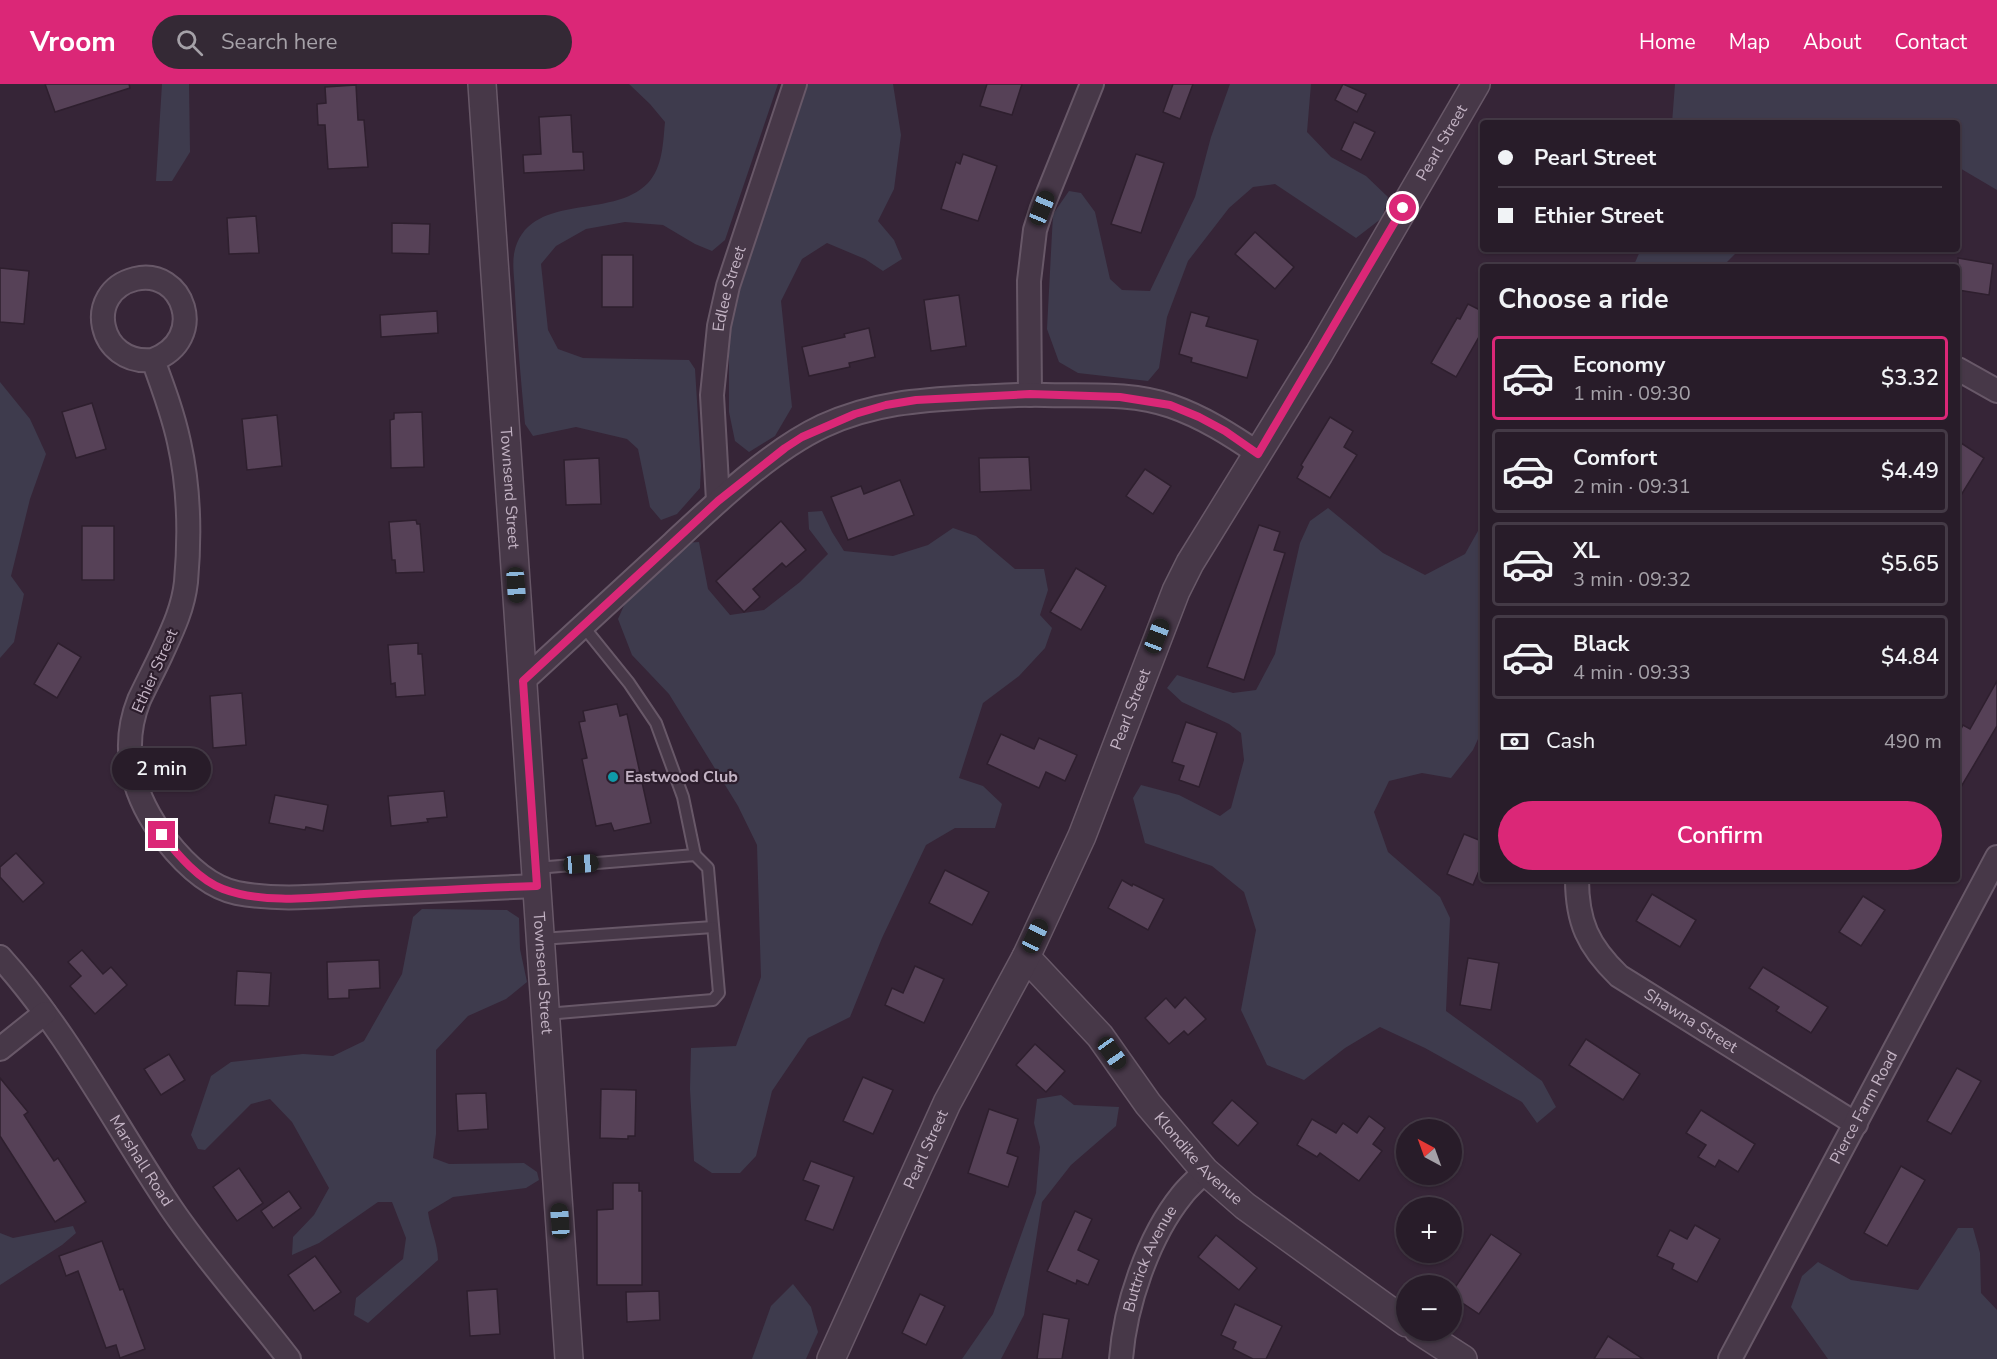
<!DOCTYPE html>
<meta charset="utf-8">
<style>
body{margin:0;font-family:"Nunito Sans",sans-serif;background:#342935;color:#f1f3f6;height:100vh;display:flex;flex-direction:column;font-size:22px;white-space:nowrap}
*{box-sizing:border-box;margin:0}
p{font-size:20px;color:#a5a1a8}
.icon{flex:none;width:33px;height:33px;fill:none;stroke:currentColor;stroke-width:2;stroke-linecap:round;stroke-linejoin:round}
.map{position:relative;flex:1;overflow:hidden}
.panel{position:absolute;left:1480px;top:180px;width:480px;height:618px;display:flex;flex-direction:column;background:#281c29;border-radius:6px;box-shadow:0 2px 4px #0004,0 0 0 2px #443a46}
.panel>*{flex:none}
.guide{position:absolute;left:1480px;top:36px;width:480px;height:132px;border-radius:6px;box-shadow:0 2px 4px #0004,0 0 0 2px #443a46;display:grid;align-content:center;height:132px;padding:0 18px;background:#281c29}
.needle{width:39px;rotate:319deg}
.controls{position:absolute;left:1396px;top:1035px;display:grid;gap:12px}
.controls a{display:grid;place-items:center;width:66px;height:66px;border-radius:50%;background:#281c29;box-shadow:0 2px 4px #0004,0 0 0 2px #443a46;font-size:30px}
.end{position:absolute;width:27px;height:27px;margin:-14px;border:8px solid #db2777;background:#fff;box-shadow:0 0 0 3px #fff}
.from{border-radius:50%}
.bubble{position:absolute;height:42px;border-radius:21px;background:#281c29;box-shadow:0 2px 4px #0004,0 0 0 2px #443a46;font-size:20px;font-weight:600;line-height:42px;text-align:center}
.car{position:absolute;width:18px;height:36px;margin:-18px -9px;border-radius:8px;box-shadow:0 0 4px 2px #0007;background:linear-gradient(#222 24%,#8ab4d8 0 40%,#222 0 76%,#8ab4d8 0 86%,#222 0)}
.guide b{display:flex;align-items:center;gap:21px;height:57px;font-size:22px}
.guide b+b{border-top:2px solid #443a46}
.guide i{width:15px;height:15px;background:#f1f3f6}
ul{padding:0;list-style:none}
li{display:flex;align-items:center;gap:18px;height:84px;margin:0 12px 9px;padding:0 6px;border:3px solid #443a46;border-radius:6px}
li div{flex:1}
li b{display:block;font-size:22px}
li em{font-style:normal;font-weight:600}
li.active{border-color:#db2777}
li>.icon{width:54px;height:54px;stroke-width:1.5}
h2{padding:0 18px;font-size:27px;line-height:72px}
.pay{display:flex;align-items:center;gap:15px;height:66px;padding:0 18px;font-size:22px}
.pay p{margin-inline-start:auto}
.button{display:flex;gap:12px;margin-top:auto;padding:12px 18px}
.button a{flex:1;height:69px;border-radius:36px;background:#db2777;color:#fff;font-size:24px;font-weight:600;line-height:69px;text-align:center}
header{display:flex;align-items:center;gap:36px;box-sizing:border-box;height:84px;padding:0 30px;background:#db2777;color:#fff}
header strong{font-size:28px}
nav{display:flex;gap:33px;margin-inline-start:auto;font-size:21px}
.search{width:420px;height:54px;background:#342935;display:flex;align-items:center;gap:15px;box-sizing:border-box;padding:0 21px;border-radius:33px;color:#a5a1a8;font-size:22px}
.map>svg:first-child{display:block}
</style>
<header>
<strong>Vroom</strong>
<div class="search"><svg class="icon" aria-label="search" viewBox="0 0 24 24"><circle cx="10" cy="10" r="6"/><path d="M15 15l6 6"/></svg>Search here</div>
<nav><a>Home</a><a>Map</a><a>About</a><a>Contact</a></nav>
</header>
<div class="map">
<svg width="1997" height="1275" viewBox="0 0 1997 1275">
<rect width="100%" height="100%" fill="#362537"/>
<g fill="#3e3b4d">
<polygon points="162,0 189,0 190,68 172,97 156,97"/>
<path d="M629,0H778L725,156L712,167L695,160L663,141L625,138L586,145L556,162L541,180L548,246L558,265L583,274L689,276L695,285L701,382L700,404L677,430L661,436L650,423L638,365L627,355L576,343L533,352L525,340C521,297 517,254 515,211C515,199 512,182 514,170C527,106 612,137 648,99C663,83 663,58 665,38L650,20Z"/>
<polygon points="807,0 893,0 901,51 894,105 878,137 894,156 902,175 883,187 865,175 827,159 802,175 781,217 792,323 775,352 749,368 735,357 729,328 729,247 744,180"/>
<polygon points="1230,0 1311,0 1307,48 1331,73 1366,92 1388,113 1382,134 1356,154 1275,100 1253,103 1229,124 1188,177 1167,233 1159,284 1148,297 1078,289 1059,278 1047,245 1053,130 1069,107 1081,109 1095,128 1110,195 1122,206 1150,207 1195,113 1211,53"/>
<path d="M1675,0H1997V106L1958,83V39H1883C1877,36 1866,35 1861,39H1672Z"/>
<polygon points="1641,165 1740,165 1722,183 1633,183"/>
<polygon points="0,298 30,335 46,370 30,415 11,492 24,510 14,558 0,574"/>
<polygon points="1328,424 1383,469 1425,491 1465,470 1483,438 1483,644 1473,666 1451,694 1422,689 1389,697 1374,728 1388,768 1440,813 1450,834 1446,927 1542,997 1556,1023 1537,1039 1522,1018 1425,964 1380,943 1345,964 1304,996 1267,981 1241,926 1256,846 1244,808 1212,782 1145,759 1133,714 1141,701 1179,711 1220,732 1231,724 1244,676 1241,649 1229,640 1182,618 1167,604 1177,591 1233,609 1256,606 1275,570 1300,459 1310,437"/>
<polygon points="822,427 832,448 844,467 893,472 928,461 953,444 976,452 1015,485 1044,485 1048,506 1040,531 1052,544 1045,564 1019,592 983,619 959,694 983,702 1002,720 995,744 955,744 926,761 882,854 850,933 808,954 772,1007 756,1072 740,1089 712,1089 694,1077 690,1005 691,964 736,962 761,893 757,761 738,722 669,610 632,571 618,535 629,510 684,459 699,458 708,505 730,531 764,526 800,498 828,470 809,445 808,428"/>
<path d="M422,825L507,826L519,834L520,865L527,898L506,915L468,932L436,966V1050L433,1074L449,1080L524,1079L537,1088L539,1096L526,1104L453,1113L428,1128C430,1144 438,1160 438,1176L368,1239L354,1231L356,1214L403,1175L406,1154L392,1118H378L319,1159L292,1171L293,1153L314,1131L329,1104L292,1038L270,1015L251,1020L205,1066L198,1065L191,1051L211,992L231,978L303,970L333,972L364,957L402,890L413,833Z"/>
<polygon points="1061,1011 1074,1021 1119,1023 1116,1042 1071,1081 1042,1118 1024,1231 1001,1275 962,1275 993,1230 1036,1109 1040,1063 1034,1039 1037,1015"/>
<polygon points="73,1142 76,1149 62,1161 0,1201 0,1149 13,1154"/>
<polygon points="1958,1144 1973,1144 1980,1169 1981,1209 1997,1226 1997,1275 1828,1275 1791,1223 1802,1192 1818,1178 1851,1196 1918,1206"/>
<polygon points="793,1200 811,1223 818,1248 806,1275 752,1275 771,1222"/>
</g>
<g fill="#564157" stroke="#2e1f2e" stroke-width="1.5">
<polygon points="45,0 129,0 130,4 55,28"/>
<polygon points="987,0 1022,0 1012,31 980,22"/>
<polygon points="1173,0 1193,0 1180,35 1163,28"/>
<polygon points="1343,0 1366,10 1357,28 1335,16"/>
<polygon points="356,1 358,36 364,36 368,83 328,85 325,41 318,41 317,20 326,19 325,3"/>
<polygon points="571,31 573,68 583,68 584,86 524,89 523,71 541,70 539,33"/>
<polygon points="1354,38 1375,48 1361,76 1341,66"/>
<polygon points="963,70 997,82 978,137 941,125 956,78 960,80"/>
<polygon points="1136,70 1164,79 1141,149 1111,140"/>
<polygon points="256,132 259,169 229,170 227,134"/>
<polygon points="392,139 430,140 429,170 392,169"/>
<polygon points="1255,148 1294,183 1275,205 1235,170"/>
<rect x="602" y="171" width="31" height="52"/>
<polygon points="1958,174 1993,180 1989,211 1958,206"/>
<polygon points="0,184 29,187 24,240 0,238"/>
<polygon points="959,211 966,262 931,267 924,216"/>
<polygon points="1468,220 1484,228 1484,244 1456,293 1431,279 1457,234 1460,235"/>
<polygon points="437,227 438,249 381,253 380,231"/>
<polygon points="1191,228 1209,233 1206,242 1258,256 1247,294 1191,278 1192,274 1179,270"/>
<polygon points="869,244 875,273 849,279 850,283 809,292 802,263 845,253 844,250"/>
<polygon points="92,319 106,365 76,374 62,328"/>
<polygon points="422,328 424,383 391,384 390,336 394,335 394,329"/>
<polygon points="277,331 282,382 247,386 242,335"/>
<polygon points="1330,333 1353,347 1344,363 1357,371 1330,414 1297,394 1303,383 1301,381"/>
<polygon points="1958,357 1984,374 1958,416"/>
<polygon points="1029,373 1031,406 980,408 979,374"/>
<polygon points="599,374 601,420 566,421 564,376"/>
<polygon points="1145,385 1171,402 1153,430 1126,412"/>
<polygon points="900,396 914,431 848,456 831,413 861,402 864,410"/>
<polygon points="416,436 417,440 420,440 424,488 396,489 395,476 392,476 389,438"/>
<polygon points="781,437 806,466 786,483 782,479 753,505 760,513 744,528 716,497"/>
<polygon points="1259,441 1280,448 1274,466 1285,469 1244,596 1207,583"/>
<rect x="82" y="442" width="32" height="54"/>
<polygon points="1076,484 1106,502 1081,546 1050,528"/>
<polygon points="58,559 81,573 57,614 34,600"/>
<polygon points="418,559 418,570 422,570 425,611 396,613 395,599 391,600 388,561"/>
<polygon points="1997,597 1997,642 1958,708 1958,651 1963,641 1970,645"/>
<polygon points="242,609 246,661 213,664 210,612"/>
<polygon points="617,620 620,632 627,630 651,739 614,747 611,739 596,742 582,675 587,674 579,638 585,637 583,627"/>
<polygon points="1186,638 1217,649 1199,703 1179,696 1184,682 1172,678"/>
<polygon points="1001,650 1034,665 1039,654 1077,671 1065,697 1046,688 1039,704 987,680"/>
<polygon points="444,707 447,733 427,735 428,738 391,742 388,712"/>
<polygon points="275,711 328,721 323,747 306,743 305,746 269,739"/>
<polygon points="1464,750 1484,758 1484,775 1473,801 1447,790"/>
<polygon points="16,769 44,799 23,818 0,793 0,783"/>
<polygon points="945,786 989,808 972,841 929,819"/>
<polygon points="1122,796 1132,802 1133,800 1164,815 1148,846 1108,824"/>
<polygon points="1652,810 1696,836 1680,863 1636,837"/>
<polygon points="1863,812 1885,826 1861,862 1839,848"/>
<polygon points="82,866 103,890 111,883 127,901 95,930 70,902 81,892 68,878"/>
<polygon points="1468,874 1499,879 1491,926 1460,921"/>
<polygon points="379,876 380,904 349,906 349,914 328,915 327,878"/>
<polygon points="915,882 944,895 924,939 885,921 892,904 903,909"/>
<polygon points="1763,883 1828,923 1811,949 1776,927 1779,923 1749,904"/>
<polygon points="237,887 271,889 269,922 235,921"/>
<polygon points="1185,913 1206,935 1188,951 1184,947 1169,960 1145,934 1166,914 1175,924"/>
<polygon points="1586,955 1640,990 1623,1016 1569,981"/>
<polygon points="1035,960 1065,987 1046,1008 1016,981"/>
<polygon points="169,970 185,996 161,1011 144,985"/>
<polygon points="1957,984 1981,997 1951,1050 1927,1037"/>
<polygon points="863,993 893,1006 873,1050 843,1037"/>
<polygon points="0,994 28,1028 24,1031 54,1077 58,1074 86,1118 55,1138 0,1052"/>
<polygon points="601,1005 636,1006 635,1052 628,1052 628,1055 600,1054"/>
<polygon points="486,1009 488,1045 458,1047 456,1010"/>
<polygon points="1232,1016 1258,1039 1238,1062 1212,1039"/>
<polygon points="989,1025 1018,1035 1007,1069 1018,1073 1008,1103 968,1089"/>
<polygon points="1701,1026 1755,1060 1738,1088 1719,1076 1715,1083 1698,1073 1706,1061 1686,1049"/>
<polygon points="1369,1032 1385,1044 1373,1060 1382,1067 1359,1097 1320,1069 1317,1073 1297,1061 1312,1035 1336,1049 1343,1039 1357,1049"/>
<polygon points="811,1077 854,1093 833,1146 805,1136 819,1102 803,1096"/>
<polygon points="1901,1082 1925,1096 1887,1162 1864,1149"/>
<polygon points="239,1084 263,1119 237,1137 213,1103"/>
<polygon points="613,1099 639,1099 639,1107 642,1107 642,1201 597,1201 597,1126 613,1125"/>
<polygon points="289,1107 301,1124 273,1144 261,1127"/>
<polygon points="1075,1127 1092,1135 1078,1166 1099,1176 1088,1201 1077,1196 1076,1200 1047,1187"/>
<polygon points="1695,1141 1720,1155 1697,1198 1672,1185 1674,1180 1657,1172 1670,1146 1687,1155"/>
<polygon points="1491,1150 1521,1170 1479,1230 1452,1212 1452,1208"/>
<polygon points="1216,1151 1257,1184 1239,1206 1198,1173"/>
<polygon points="102,1157 120,1206 123,1205 145,1265 120,1274 116,1261 106,1264 78,1187 66,1192 59,1172"/>
<polygon points="315,1172 341,1208 314,1227 288,1191"/>
<polygon points="497,1205 500,1250 470,1252 467,1207"/>
<polygon points="659,1207 660,1236 627,1238 626,1208"/>
<polygon points="920,1210 945,1222 926,1261 902,1249"/>
<polygon points="1235,1220 1282,1242 1266,1275 1253,1275 1233,1265 1236,1258 1221,1251"/>
<polygon points="1043,1230 1069,1235 1062,1275 1037,1275"/>
<polygon points="1608,1252 1643,1275 1594,1275"/>
</g>
<g fill="none" stroke-linecap="round" stroke-linejoin="round">
<defs>
<g id="service">
<polyline points="583,542 629,599 656,639 683,713 695,771"/>
<polyline points="536,784 695,771 708,784 719,909 713,916 546,930"/>
<polyline points="541,855 713,843"/>
</g>
<g id="minor">
<path d="M153,276C209,255 183,183 135,195C83,208 98,282 153,276C163,303 173,330 179,358C189,402 190,453 186,498C183,525 172,547 161,571C154,586 146,601 139,616C119,666 134,715 166,756C184,779 208,803 237,809C279,817 322,812 364,810C422,807 479,805 537,802"/>
<polyline points="1958,285 1997,307"/>
<polyline points="1030,311 1029,197 1035,146 1042,124 1092,0"/>
<path id="s1" d="M718,417L712,311L719,242L728,202L795,0"/>
<path d="M523,597C573,551 623,505 673,459C716,419 770,367 823,342C873,319 919,316 973,313C997,312 1021,310 1045,311C1087,312 1132,308 1171,322C1203,333 1231,351 1259,370"/>
<path id="s2" d="M1577,795C1577,838 1588,862 1619,892L1856,1040"/>
<path id="s3" d="M0,873C68,948 115,1041 171,1124C207,1177 250,1224 289,1275"/>
<polyline points="0,965 45,929"/>
<path id="s4" d="M1121,1275C1125,1222 1148,1153 1182,1111C1189,1102 1198,1095 1205,1087"/>
<path id="s5" d="M1730,1275L1997,773"/>
</g>
<g id="tertiary">
<path id="s6" d="M482,0L569,1275"/>
<path id="s7" d="M1026,873L1100,952L1148,1020L1205,1087L1245,1122L1407,1239"/>
<polyline points="1418,1246 1463,1275"/>
<path id="s8" d="M831,1275L947,1019L1026,873L1082,752L1176,507L1190,479L1319,270L1476,0"/>
</g>
</defs>
<use href="#service" stroke="#685868" stroke-width="14"/>
<use href="#minor" stroke="#685868" stroke-width="26"/>
<use href="#tertiary" stroke="#685868" stroke-width="30"/>
<use href="#service" stroke="#473848" stroke-width="10"/>
<use href="#minor" stroke="#473848" stroke-width="22"/>
<use href="#tertiary" stroke="#473848" stroke-width="27"/>
</g>
<g fill="none" stroke-linecap="round" stroke-linejoin="round">
<path stroke="#db2777" stroke-width="8" d="M162,751C178,771 199,796 223,805C266,821 319,813 364,810C421,807 479,804 537,802L523,597L718,417L785,364L802,353L855,330L886,321L916,316L1030,310L1120,313L1170,321L1199,333L1225,347L1258,370L1403,124"/>
</g>
<circle fill="#0f9aa8" stroke="#2c1d2c" stroke-width="2" cx="613" cy="693" r="6"/>
<g text-anchor="middle" dominant-baseline="central" stroke-width="4.5" stroke-linejoin="round" paint-order="stroke">
<g font-size="16" fill="#c3b3c4" stroke="#2c1d2c">
<text stroke="none"><textPath href="#s8" startOffset="1364">Pearl Street</textPath></text>
<text stroke="none"><textPath href="#s1" startOffset="214">Edlee Street</textPath></text>
<text stroke="none"><textPath href="#s6" startOffset="405">Townsend Street</textPath></text>
<text transform="translate(155 587) rotate(-66)">Ethier Street</text>
<text stroke="none"><textPath href="#s8" startOffset="716">Pearl Street</textPath></text>
<text stroke="none"><textPath href="#s6" startOffset="891">Townsend Street</textPath></text>
<text stroke="none"><textPath href="#s2" startOffset="194">Shawna Street</textPath></text>
<text stroke="none"><textPath href="#s5" startOffset="285">Pierce Farm Road</textPath></text>
<text stroke="none"><textPath href="#s8" startOffset="230">Pearl Street</textPath></text>
<text stroke="none"><textPath href="#s7" startOffset="266">Klondike Avenue</textPath></text>
<text stroke="none"><textPath href="#s3" startOffset="248">Marshall Road</textPath></text>
<text stroke="none"><textPath href="#s4" startOffset="105">Buttrick Avenue</textPath></text>
</g>
<g font-size="16" font-weight="bold" fill="#c3b3c4" stroke="#2c1d2c" text-anchor="start">
<text x="625" y="693">Eastwood Club</text>
</g>
</g>
</svg>
<div class="controls">
<a><svg class="needle" viewBox="-14 -14 28 28"><path d="M0-13l5 13h-10z" fill="#e53935"/><path d="M0 13l5-13h-10z" fill="#a5a1a8"/></svg></a>
<a>+</a>
<a>−</a>
</div>
<i class="end from" style="left:1403px;top:124px"></i>
<i class="end" style="left:162px;top:751px"></i>
<div class="bubble" style="left:112px;top:664px;width:99px">2 min</div>
<i class="car" style="left:1042px;top:124px;rotate:22deg"></i>
<i class="car" style="left:516px;top:501px;rotate:176deg"></i>
<i class="car" style="left:1157px;top:552px;rotate:21deg"></i>
<i class="car" style="left:581px;top:780px;rotate:85deg"></i>
<i class="car" style="left:1035px;top:852px;rotate:25deg"></i>
<i class="car" style="left:1112px;top:969px;rotate:145deg"></i>
<i class="car" style="left:560px;top:1137px;rotate:356deg"></i>
<div class="guide">
<b><i class="from"></i>Pearl Street</b>
<b><i></i>Ethier Street</b>
</div>
<section class="panel">
<h2>Choose a ride</h2>
<ul>
<li class="active"><svg class="icon" aria-label="car" viewBox="0 0 24 24"><path d="M5 17H2v-5l4-1 3-4h7l3 4 3 1v5h-3M9 17h6M6 11h13"/><circle cx="7" cy="17" r="2"/><circle cx="17" cy="17" r="2"/></svg><div><b>Economy</b><p>1 min · 09:30</p></div><em>$3.32</em></li>
<li><svg class="icon" aria-label="car" viewBox="0 0 24 24"><path d="M5 17H2v-5l4-1 3-4h7l3 4 3 1v5h-3M9 17h6M6 11h13"/><circle cx="7" cy="17" r="2"/><circle cx="17" cy="17" r="2"/></svg><div><b>Comfort</b><p>2 min · 09:31</p></div><em>$4.49</em></li>
<li><svg class="icon" aria-label="car" viewBox="0 0 24 24"><path d="M5 17H2v-5l4-1 3-4h7l3 4 3 1v5h-3M9 17h6M6 11h13"/><circle cx="7" cy="17" r="2"/><circle cx="17" cy="17" r="2"/></svg><div><b>XL</b><p>3 min · 09:32</p></div><em>$5.65</em></li>
<li><svg class="icon" aria-label="car" viewBox="0 0 24 24"><path d="M5 17H2v-5l4-1 3-4h7l3 4 3 1v5h-3M9 17h6M6 11h13"/><circle cx="7" cy="17" r="2"/><circle cx="17" cy="17" r="2"/></svg><div><b>Black</b><p>4 min · 09:33</p></div><em>$4.84</em></li>
</ul>
<div class="pay"><svg class="icon" aria-label="cash" viewBox="0 0 24 24"><path d="M3 7h18v10H3z"/><circle cx="12" cy="12" r="2"/></svg>Cash<p>490 m</p></div>
<div class="button"><a>Confirm</a></div>
</section>
</div>
